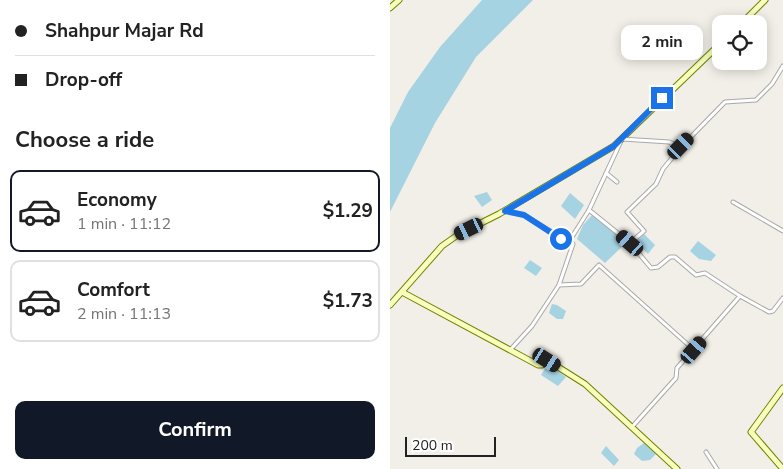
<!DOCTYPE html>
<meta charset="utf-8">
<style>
body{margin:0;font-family:"Nunito Sans",sans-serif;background:#f6f6f6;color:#222;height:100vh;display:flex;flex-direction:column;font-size:19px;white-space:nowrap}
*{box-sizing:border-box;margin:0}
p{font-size:16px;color:#767676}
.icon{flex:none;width:28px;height:28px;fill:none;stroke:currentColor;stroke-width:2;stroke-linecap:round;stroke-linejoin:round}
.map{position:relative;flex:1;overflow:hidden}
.side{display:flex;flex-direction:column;background:#fff;width:390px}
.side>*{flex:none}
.hud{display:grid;align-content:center;height:110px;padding:0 15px;background:#fff}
.tools{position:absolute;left:322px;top:15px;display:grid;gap:10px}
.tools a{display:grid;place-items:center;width:55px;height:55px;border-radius:10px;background:#fff;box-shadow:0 2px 12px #0003;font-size:25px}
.scale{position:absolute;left:15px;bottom:12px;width:91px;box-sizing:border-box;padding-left:5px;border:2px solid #222;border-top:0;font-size:14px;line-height:18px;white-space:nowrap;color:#222;-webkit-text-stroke:4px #fff;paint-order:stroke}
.end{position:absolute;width:22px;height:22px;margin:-11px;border:6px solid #1a73e8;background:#fff;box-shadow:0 0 0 2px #fff}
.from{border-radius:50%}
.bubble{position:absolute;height:35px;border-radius:10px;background:#fff;box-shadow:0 2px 12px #0003;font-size:16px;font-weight:700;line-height:35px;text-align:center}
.car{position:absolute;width:15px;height:30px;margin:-15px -8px;border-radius:6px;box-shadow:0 0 4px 1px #0007;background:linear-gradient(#222 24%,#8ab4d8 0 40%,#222 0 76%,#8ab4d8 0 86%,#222 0)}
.hud b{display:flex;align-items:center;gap:18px;height:48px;font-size:19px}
.hud b+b{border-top:1px solid #e0e0e0}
.hud i{width:12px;height:12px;background:#222}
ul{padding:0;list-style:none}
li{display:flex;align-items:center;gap:15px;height:82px;margin:0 10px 8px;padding:0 5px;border:2px solid #e0e0e0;border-radius:10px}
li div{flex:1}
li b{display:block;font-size:19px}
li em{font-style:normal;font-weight:700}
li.on{border-color:#111827}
li>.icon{width:45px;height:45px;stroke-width:1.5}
h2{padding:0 15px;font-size:22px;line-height:60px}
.cta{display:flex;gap:10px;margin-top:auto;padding:10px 15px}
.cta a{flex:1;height:58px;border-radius:10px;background:#111827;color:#fff;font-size:20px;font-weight:700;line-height:58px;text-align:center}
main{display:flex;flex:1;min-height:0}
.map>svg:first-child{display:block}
</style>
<main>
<section class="side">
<div class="hud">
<b><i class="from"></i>Shahpur Majar Rd</b>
<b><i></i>Drop-off</b>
</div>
<h2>Choose a ride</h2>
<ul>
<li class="on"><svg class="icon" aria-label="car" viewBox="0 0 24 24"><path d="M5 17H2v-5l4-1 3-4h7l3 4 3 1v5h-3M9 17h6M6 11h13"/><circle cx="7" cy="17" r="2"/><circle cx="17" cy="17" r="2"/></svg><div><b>Economy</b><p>1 min · 11:12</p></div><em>$1.29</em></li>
<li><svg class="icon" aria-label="car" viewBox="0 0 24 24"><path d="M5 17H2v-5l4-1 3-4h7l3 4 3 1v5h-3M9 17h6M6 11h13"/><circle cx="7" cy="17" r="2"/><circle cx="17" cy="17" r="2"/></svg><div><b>Comfort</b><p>2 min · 11:13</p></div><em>$1.73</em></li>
</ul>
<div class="cta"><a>Confirm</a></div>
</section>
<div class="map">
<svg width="393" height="469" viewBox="0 0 393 469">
<rect width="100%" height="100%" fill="#f2efe8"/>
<g fill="#a6d3e2">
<polygon points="92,0 143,0 86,57 45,123 0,212 0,128 18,92 50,47"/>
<polygon points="97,192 102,200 92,207 84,196"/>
<polygon points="180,193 194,205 185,219 171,206"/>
<polygon points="202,215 237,242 215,263 187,239 193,225"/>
<polygon points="254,234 265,245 258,254 246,242"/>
<polygon points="308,241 326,255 321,261 309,259 300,251"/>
<polygon points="140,260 152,268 146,276 134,268"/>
<polygon points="162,304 167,305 176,311 173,319 167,319 159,313"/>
<polygon points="158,364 176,377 168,386 151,375"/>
<polygon points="254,443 266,454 260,460 252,461 244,454 247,448"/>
<polygon points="216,446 229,460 224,466 211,453"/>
</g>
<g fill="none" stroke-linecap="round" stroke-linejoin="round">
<defs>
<g id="street">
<polyline points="216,173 227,182"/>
<polyline points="343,202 393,231"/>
<polyline points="199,210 232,139 279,142 291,147"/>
<polyline points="116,211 134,215 175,240"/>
<polyline points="240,243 254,231 237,212 266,184 273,169 291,147 335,102 366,100 382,84 393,66"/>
<polyline points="169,285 183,244 180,240 199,210 240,243 261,268 268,267 280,257 285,257 306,275 315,273 350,296 287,368 286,378 242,427"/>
<polyline points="350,296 379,312 383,311 393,298"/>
<polyline points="121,349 142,326 169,285 191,284 209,265 304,350"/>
<polyline points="316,452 327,469"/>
</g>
<g id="secondary">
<polyline points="0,8 9,0"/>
<polyline points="351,24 375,0"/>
<polyline points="12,292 148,365 152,365 157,360 195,384 287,469"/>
<polyline points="0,305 52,246 69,234 109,214 224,146 331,43"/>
<polyline points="393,388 361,432 393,469"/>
</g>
</defs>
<use href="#street" stroke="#a9a9a9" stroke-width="5"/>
<use href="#secondary" stroke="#6f8200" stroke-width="7"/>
<use href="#street" stroke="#fff" stroke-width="3"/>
<use href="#secondary" stroke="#f8febb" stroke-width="5"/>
</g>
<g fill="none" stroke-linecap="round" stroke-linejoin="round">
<polyline stroke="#1a73e8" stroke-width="6" points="171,239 134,215 115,211 224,146 272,98"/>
</g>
</svg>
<div class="tools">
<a><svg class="icon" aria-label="locate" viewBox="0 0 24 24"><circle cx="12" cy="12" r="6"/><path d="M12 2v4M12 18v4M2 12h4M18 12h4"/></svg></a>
</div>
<div class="scale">200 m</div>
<i class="end from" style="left:171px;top:239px"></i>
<i class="end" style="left:272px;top:98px"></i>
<div class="bubble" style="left:231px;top:25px;width:82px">2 min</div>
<i class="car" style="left:291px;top:146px;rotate:44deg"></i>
<i class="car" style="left:79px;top:229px;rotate:244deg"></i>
<i class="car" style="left:240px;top:243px;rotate:311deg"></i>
<i class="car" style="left:304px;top:350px;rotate:41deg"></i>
<i class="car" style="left:157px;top:360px;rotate:122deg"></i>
</div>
</main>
